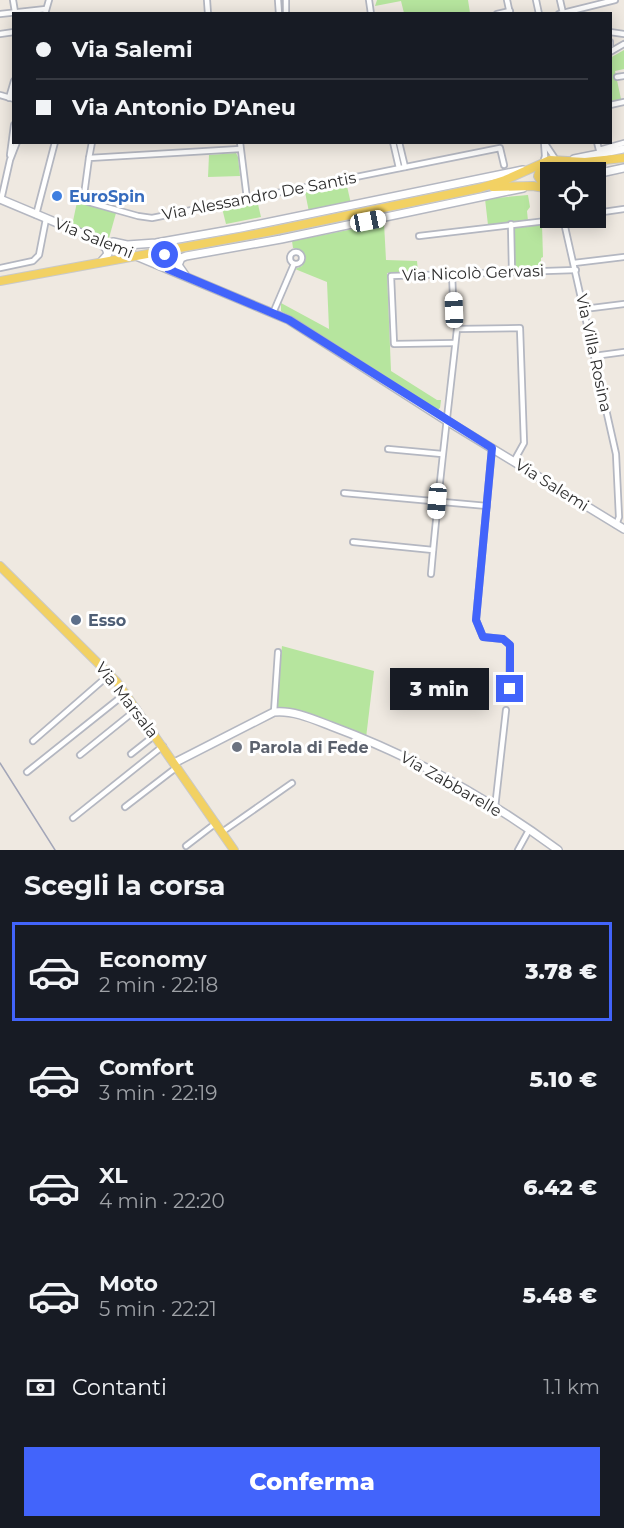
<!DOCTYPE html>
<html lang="it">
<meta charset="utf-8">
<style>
body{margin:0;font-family:Montserrat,sans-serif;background:#242831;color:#f1f3f6;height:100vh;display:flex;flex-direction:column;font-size:22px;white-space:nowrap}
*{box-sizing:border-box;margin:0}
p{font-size:20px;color:#9ea1a6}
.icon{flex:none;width:33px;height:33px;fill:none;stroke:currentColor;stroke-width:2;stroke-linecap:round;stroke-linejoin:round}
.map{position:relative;height:850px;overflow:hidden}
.drawer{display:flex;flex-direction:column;background:#171b24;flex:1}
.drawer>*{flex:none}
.guide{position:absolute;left:12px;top:12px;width:600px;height:132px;border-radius:0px;box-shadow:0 3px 15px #0003;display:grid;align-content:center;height:132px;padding:0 24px;background:#171b24}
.fabs{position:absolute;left:540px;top:162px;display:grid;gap:12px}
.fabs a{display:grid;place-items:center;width:66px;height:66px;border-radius:0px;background:#171b24;box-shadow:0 3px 15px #0003;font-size:30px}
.end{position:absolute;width:27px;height:27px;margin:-14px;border:8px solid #4264fb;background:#fff;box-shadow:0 0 0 3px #fff}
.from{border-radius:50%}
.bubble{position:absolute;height:42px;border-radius:0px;background:#171b24;box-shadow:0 3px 15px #0003;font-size:20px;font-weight:800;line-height:42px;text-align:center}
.car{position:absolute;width:18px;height:36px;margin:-18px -9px;border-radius:8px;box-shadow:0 0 4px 2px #0007;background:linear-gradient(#fff 24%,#345 0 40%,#fff 0 76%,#345 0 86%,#fff 0)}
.guide b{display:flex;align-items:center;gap:21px;height:57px;font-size:22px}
.guide b+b{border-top:2px solid #363941}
.guide i{width:15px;height:15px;background:#f1f3f6}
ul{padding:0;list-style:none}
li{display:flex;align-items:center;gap:18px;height:99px;margin:0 12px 9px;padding:0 12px;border:3px solid transparent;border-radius:0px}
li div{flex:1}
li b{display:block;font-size:22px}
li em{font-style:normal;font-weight:800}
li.current{border-color:#4264fb}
li>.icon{width:54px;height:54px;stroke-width:1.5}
h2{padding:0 24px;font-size:27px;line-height:72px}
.pay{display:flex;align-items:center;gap:15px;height:66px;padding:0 24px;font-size:22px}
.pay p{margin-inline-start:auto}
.primary-button{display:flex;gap:12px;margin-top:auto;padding:12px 24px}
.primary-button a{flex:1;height:69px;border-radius:0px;background:#4264fb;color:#fff;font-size:24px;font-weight:800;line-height:69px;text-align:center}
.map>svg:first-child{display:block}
</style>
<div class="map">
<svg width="624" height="850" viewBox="0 0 624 850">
<rect width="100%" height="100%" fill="#efe9e1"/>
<g fill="#b6e59e">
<polygon points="377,0 468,0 470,13 404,13 401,1 375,6"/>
<polygon points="624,50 624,69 615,71 621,99 611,102 610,58"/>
<polygon points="236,153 238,157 240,176 208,177 209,155"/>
<polygon points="347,186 351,204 309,212 305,192"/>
<polygon points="528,195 530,207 527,211 528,221 488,225 485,199"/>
<polygon points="257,200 261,217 226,224 222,208"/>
<polygon points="77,202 116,213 109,238 72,226"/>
<polygon points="384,223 386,260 417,261 418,272 387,273 391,371 437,400 441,400 440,408 437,410 281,311 281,303 329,329 327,282 295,269 302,266 306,258 301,250 293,248 292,241"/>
<polygon points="542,224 543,257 541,258 541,269 514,269 512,227"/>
<polygon points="282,646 374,671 366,738 276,709"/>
</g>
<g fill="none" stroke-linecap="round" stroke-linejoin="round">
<defs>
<g id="street">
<polyline points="13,0 15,12"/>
<polyline points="207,0 208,14"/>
<polyline points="278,0 279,14"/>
<polyline points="286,0 286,14"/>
<polyline points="369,0 371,14"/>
<polyline points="507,0 510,14"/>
<polyline points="536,0 539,14"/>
<polyline points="560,0 563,13"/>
<polyline points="0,14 46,9"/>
<polyline points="45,14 49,0"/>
<polyline points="497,14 510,11"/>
<polyline points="559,14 615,0"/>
<polyline points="610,32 624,34"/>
<polyline points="0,34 14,32"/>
<polyline points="610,42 610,47"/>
<polyline points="610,52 624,44"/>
<polyline points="617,77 624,76"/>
<polyline points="0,95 14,99"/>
<polyline points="9,98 14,81"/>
<polyline points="610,105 624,102"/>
<polyline points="240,142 247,199"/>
<polyline points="393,142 399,168"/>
<polyline points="399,142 405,167"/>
<polyline points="597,142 599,150 624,143"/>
<polyline points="546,145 556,160"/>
<polyline points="240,149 89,158 84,195 88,202 138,216 152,218 500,148 504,165"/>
<polyline points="10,155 14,125"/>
<polyline points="89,158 92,142"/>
<polyline points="543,163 545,156 544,142"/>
<polyline points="1,200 10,160 17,142"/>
<polyline points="596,213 624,209"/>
<polyline points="36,215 55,142"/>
<polyline points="563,218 616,454 619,517 616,525"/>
<polyline points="511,224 512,272"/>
<polyline points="419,236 563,219"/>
<circle cx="296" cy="258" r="6"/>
<polyline points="574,263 624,257"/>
<polyline points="0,268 33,261 39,255 46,219"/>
<polyline points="452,274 454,320"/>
<polyline points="584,309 624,304"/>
<polyline points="273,313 294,264"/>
<polyline points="455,343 394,344 391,276 576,270"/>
<polyline points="594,356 624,352"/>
<polyline points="492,448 476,620 483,637 503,639 510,645 509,697"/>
<polyline points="388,449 442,454"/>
<polyline points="344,493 487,506"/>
<polyline points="353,542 433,550"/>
<path d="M431,574C438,492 448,411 457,329L520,328L524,443L514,461"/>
<polyline points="274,712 278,652"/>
<polyline points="33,741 110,674"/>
<polyline points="131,754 155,735"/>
<polyline points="80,755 137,709"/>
<polyline points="27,772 126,693"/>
<polyline points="125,807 177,767"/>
<polyline points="495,808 506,710"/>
<polyline points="73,818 163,746"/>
<polyline points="222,832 292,783"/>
<polyline points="186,846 216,823"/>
<polyline points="518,850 529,830"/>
</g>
<g id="secondary">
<polyline points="574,159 624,149"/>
<polyline points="596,174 624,168"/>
<polyline points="0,199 289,320 447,421 624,529"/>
<polyline points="113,242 127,245 156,243 241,228 523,170"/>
<polyline points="99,243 106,248 108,254 101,262"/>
<polyline points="167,251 164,258 168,269"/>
<polyline points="185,275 178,265 181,258 186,256 281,239 523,188"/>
<path d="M174,763L274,712C293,710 313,719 331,726C412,756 489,799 558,850"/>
</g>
<g id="primary">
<polyline points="557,161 562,164 566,172"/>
<polyline points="542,164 538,176 545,187"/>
<polyline points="584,172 602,165"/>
<polyline points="493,187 533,186 550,189"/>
<polyline points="0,281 267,232 480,188 505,180 550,160 585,162 624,158"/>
<polyline points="0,566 117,682 234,850"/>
</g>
</defs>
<use href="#street" stroke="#b4b7c1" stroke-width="8"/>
<use href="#secondary" stroke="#b4b7c1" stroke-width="10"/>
<use href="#primary" stroke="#c9c9c9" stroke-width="10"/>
<use href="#street" stroke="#fff" stroke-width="4.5"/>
<use href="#secondary" stroke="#fff" stroke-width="7"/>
<use href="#primary" stroke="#f2d163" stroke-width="8"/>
<polyline stroke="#a3a6b8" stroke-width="1.5" points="0,763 55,850"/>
</g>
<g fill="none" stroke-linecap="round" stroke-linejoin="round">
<polyline stroke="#4264fb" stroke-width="8" points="165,255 164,262 168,269 289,320 492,448 476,620 483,637 503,639 510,645 510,689"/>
</g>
<circle fill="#3f7fe0" stroke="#fff" stroke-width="2" cx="57" cy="196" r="6"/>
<circle fill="#5c6f8a" stroke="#fff" stroke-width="2" cx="76" cy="620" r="6"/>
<circle fill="#6b7280" stroke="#fff" stroke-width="2" cx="237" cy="747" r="6"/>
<g text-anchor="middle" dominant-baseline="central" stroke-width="6" stroke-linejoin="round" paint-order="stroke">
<g font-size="16" font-weight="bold" fill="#366cbe" stroke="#fff" text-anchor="start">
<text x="69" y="196">EuroSpin</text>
</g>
<g font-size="16" fill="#2e2e2e" stroke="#fff">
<text transform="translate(259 196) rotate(-11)">Via Alessandro De Santis</text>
<text transform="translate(94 238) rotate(22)">Via Salemi</text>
<text transform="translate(473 273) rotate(-2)">Via Nicolò Gervasi</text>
<text transform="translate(594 353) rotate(78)">Via Villa Rosina</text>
<text transform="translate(552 485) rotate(32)">Via Salemi</text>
<text transform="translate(127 700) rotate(52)">Via Marsala</text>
<text transform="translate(451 784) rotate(30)">Via Zabbarelle</text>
</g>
<g font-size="16" font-weight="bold" fill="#4e5e75" stroke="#fff" text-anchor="start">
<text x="88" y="620">Esso</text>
</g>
<g font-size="16" font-weight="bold" fill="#5b616d" stroke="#fff" text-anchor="start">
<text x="249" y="747">Parola di Fede</text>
</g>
</g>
</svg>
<div class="fabs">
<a><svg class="icon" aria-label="locate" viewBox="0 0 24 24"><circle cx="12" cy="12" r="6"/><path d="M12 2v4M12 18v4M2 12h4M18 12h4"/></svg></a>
</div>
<i class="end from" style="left:165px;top:255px"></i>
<i class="end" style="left:510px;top:689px"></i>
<div class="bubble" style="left:390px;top:668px;width:99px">3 min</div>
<i class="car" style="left:368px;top:221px;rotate:79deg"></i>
<i class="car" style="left:454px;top:310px;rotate:358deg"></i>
<i class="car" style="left:437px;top:501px;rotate:185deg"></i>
<div class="guide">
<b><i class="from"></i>Via Salemi</b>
<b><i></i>Via Antonio D'Aneu</b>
</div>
</div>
<section class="drawer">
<h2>Scegli la corsa</h2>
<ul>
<li class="current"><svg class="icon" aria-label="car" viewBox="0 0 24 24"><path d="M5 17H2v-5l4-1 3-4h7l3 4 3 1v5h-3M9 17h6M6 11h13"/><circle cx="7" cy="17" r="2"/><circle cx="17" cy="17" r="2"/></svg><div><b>Economy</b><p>2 min · 22:18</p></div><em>3.78 €</em></li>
<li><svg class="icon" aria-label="car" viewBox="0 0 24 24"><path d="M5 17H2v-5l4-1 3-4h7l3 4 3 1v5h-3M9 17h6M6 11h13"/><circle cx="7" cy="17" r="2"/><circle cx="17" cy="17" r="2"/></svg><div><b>Comfort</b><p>3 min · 22:19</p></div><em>5.10 €</em></li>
<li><svg class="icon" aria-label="car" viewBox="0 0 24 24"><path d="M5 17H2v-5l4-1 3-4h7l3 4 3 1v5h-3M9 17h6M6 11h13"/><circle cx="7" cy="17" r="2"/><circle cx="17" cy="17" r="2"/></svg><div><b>XL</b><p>4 min · 22:20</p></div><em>6.42 €</em></li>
<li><svg class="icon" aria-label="car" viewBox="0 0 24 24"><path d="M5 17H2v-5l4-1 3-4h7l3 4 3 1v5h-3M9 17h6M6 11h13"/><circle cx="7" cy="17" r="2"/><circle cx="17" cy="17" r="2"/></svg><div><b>Moto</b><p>5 min · 22:21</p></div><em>5.48 €</em></li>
</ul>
<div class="pay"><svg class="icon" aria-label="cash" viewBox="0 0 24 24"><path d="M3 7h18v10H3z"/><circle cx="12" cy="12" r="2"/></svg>Contanti<p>1.1 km</p></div>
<div class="primary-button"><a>Conferma</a></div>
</section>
